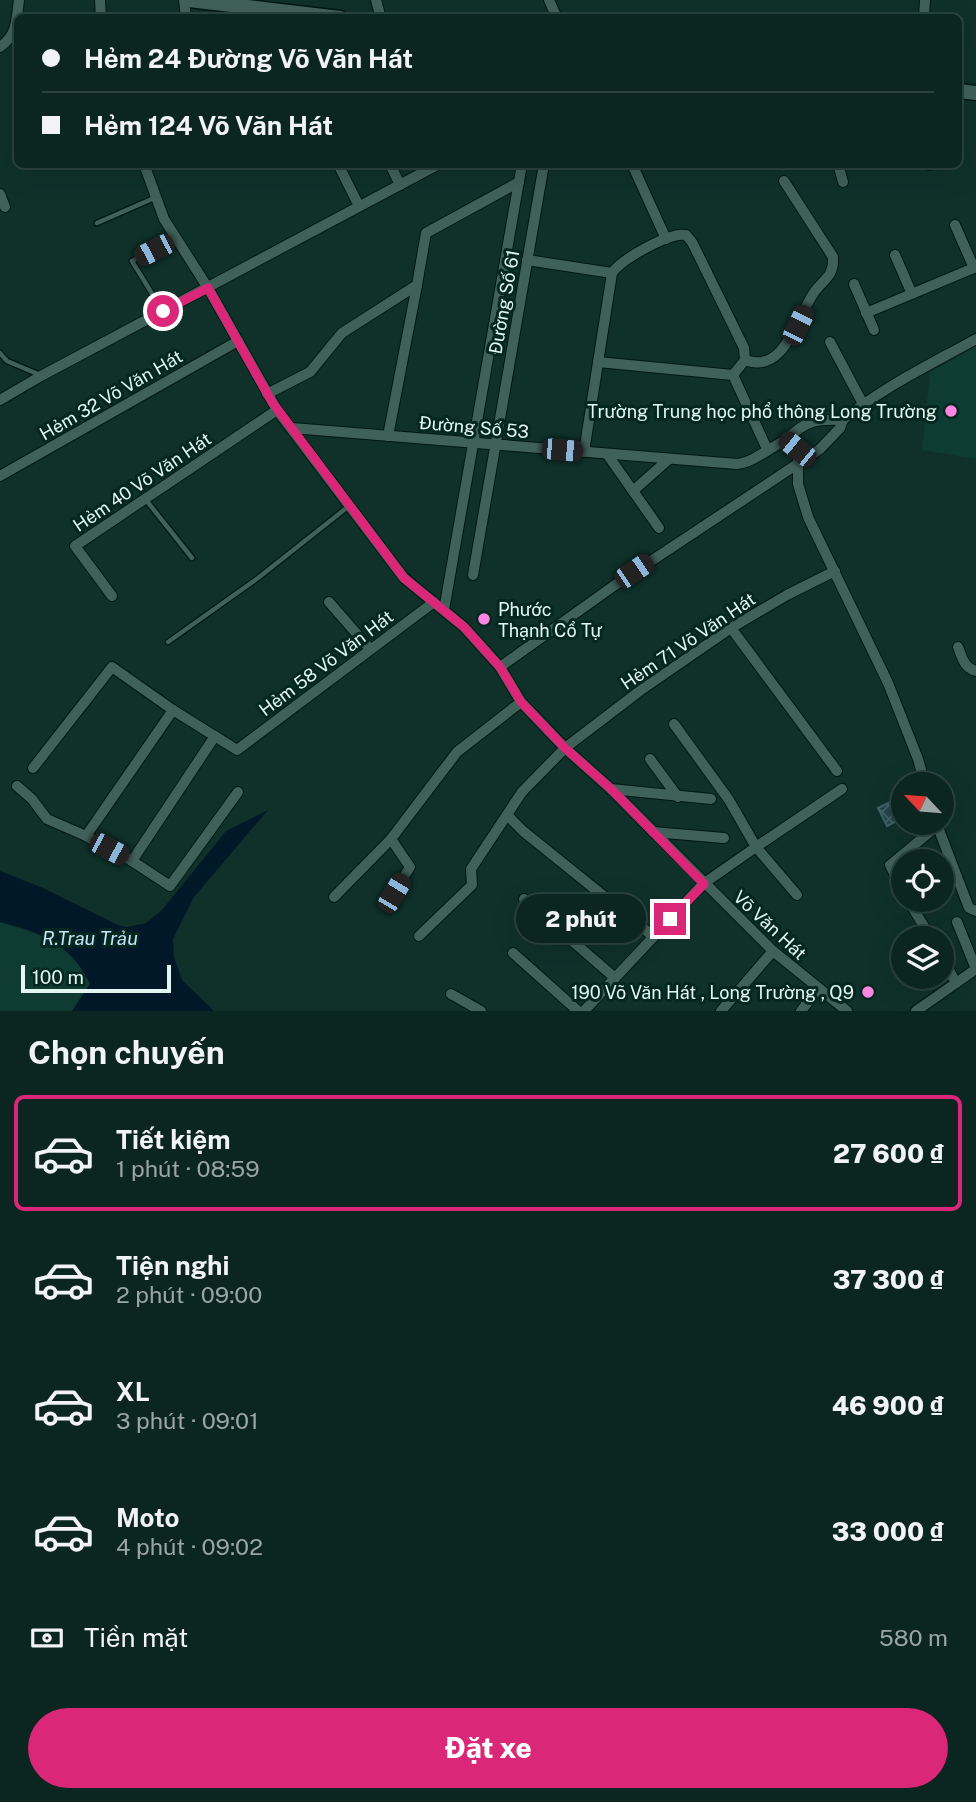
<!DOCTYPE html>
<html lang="vi">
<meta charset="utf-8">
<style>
body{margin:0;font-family:"Public Sans",sans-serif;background:#19312d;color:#f1f3f6;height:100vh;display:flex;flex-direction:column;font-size:26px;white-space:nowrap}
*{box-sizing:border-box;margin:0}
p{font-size:23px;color:#9aa5a5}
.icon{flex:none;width:38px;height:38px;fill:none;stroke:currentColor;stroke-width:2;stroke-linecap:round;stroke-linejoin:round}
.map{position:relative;height:1011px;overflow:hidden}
.side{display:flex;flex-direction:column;background:#0b2520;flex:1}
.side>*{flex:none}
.banner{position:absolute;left:14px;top:14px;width:948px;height:154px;border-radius:10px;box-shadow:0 7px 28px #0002,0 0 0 2px #2b423e;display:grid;align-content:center;height:154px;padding:0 28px;background:#0b2520}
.needle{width:46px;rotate:296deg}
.tools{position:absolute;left:891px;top:772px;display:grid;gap:14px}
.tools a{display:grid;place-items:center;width:63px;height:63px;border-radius:50%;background:#0b2520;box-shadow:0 7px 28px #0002,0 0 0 2px #2b423e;font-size:35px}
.scale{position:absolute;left:21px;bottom:18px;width:150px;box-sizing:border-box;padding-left:7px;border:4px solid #e4f6f1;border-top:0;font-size:19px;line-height:24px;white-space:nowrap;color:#e4f6f1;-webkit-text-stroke:5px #042720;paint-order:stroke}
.end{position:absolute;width:32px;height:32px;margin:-16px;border:9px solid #db2777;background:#fff;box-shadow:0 0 0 4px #fff}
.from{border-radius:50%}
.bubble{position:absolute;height:49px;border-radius:24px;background:#0b2520;box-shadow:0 7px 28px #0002,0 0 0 2px #2b423e;font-size:23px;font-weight:800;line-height:49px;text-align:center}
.car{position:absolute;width:21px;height:42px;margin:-21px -10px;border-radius:9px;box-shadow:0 0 5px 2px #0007;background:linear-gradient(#222 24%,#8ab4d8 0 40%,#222 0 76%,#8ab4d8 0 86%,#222 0)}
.banner b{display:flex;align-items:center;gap:24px;height:66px;font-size:26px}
.banner b+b{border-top:2px solid #2b423e}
.banner i{width:18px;height:18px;background:#f1f3f6}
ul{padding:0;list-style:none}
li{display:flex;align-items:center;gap:21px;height:116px;margin:0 14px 10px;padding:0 14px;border:4px solid transparent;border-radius:10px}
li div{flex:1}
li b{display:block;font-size:26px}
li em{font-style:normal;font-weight:800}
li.on{border-color:#db2777}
li>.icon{width:63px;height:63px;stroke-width:1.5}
h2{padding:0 28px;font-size:32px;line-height:84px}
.pay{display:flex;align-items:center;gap:18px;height:77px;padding:0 28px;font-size:26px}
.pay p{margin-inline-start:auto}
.cta{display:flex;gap:14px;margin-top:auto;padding:14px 28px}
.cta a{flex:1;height:80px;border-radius:42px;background:#db2777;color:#fff;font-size:28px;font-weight:800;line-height:80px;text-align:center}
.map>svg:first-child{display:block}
</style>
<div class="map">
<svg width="976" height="1011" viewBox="0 0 976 1011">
<defs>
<pattern id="building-cross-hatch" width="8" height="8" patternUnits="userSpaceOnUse" patternTransform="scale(1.75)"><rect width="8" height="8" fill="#23464c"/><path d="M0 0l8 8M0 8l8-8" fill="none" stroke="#436166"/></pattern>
</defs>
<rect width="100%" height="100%" fill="#0f312a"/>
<g fill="#0e3c33">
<polygon points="976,347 976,459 922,450 930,372"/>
<polygon points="0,922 44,937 66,949 81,965 90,983 72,1011 0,1011"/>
</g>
<path fill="#001828" d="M268,810L194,897L173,939L174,957L182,980L214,1011H72L90,984C71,944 41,932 0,922V871L43,888L118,925L127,927L146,923L162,910L226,831Z"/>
<polygon fill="url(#building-cross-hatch)" stroke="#3f6268" stroke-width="2" points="903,796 903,818 887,826 878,808"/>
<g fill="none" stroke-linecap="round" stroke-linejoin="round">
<defs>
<g id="service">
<polyline points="97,223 154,198"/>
<polyline points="162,310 132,261 176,239"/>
<polyline points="0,353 7,361 40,375"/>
<polyline points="146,500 192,558"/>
<polyline points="168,642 258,578 349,506"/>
</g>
<g id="minor">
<polyline points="100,0 101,18"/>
<polyline points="184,0 186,18"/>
<polyline points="376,0 381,18"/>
<polyline points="549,0 557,18"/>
<polyline points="924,18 925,0"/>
<path d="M0,47C18,34 16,20 19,0"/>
<polyline points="144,164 164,219 208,288 277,410 404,578 464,627 500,667 521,702 565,748 611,789 773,951 847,1011"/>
<polyline points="338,164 359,206"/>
<polyline points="390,164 400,185"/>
<polyline points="632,164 666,239"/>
<polyline points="838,164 843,182"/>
<polyline points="929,164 929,165"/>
<polyline points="0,194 5,207"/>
<polyline points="955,225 974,268"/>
<polyline points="895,255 912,294"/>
<polyline points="527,260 612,273"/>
<polyline points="854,284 874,330"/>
<polyline points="866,313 976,267"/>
<polyline points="830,342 863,404"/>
<path d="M745,360C784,375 797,318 813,294C823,279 834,278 833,257L784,181"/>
<polyline points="598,362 733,375"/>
<polyline points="733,375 767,449"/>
<polyline points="267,394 310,372 342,333 417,285 426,233 519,182"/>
<polyline points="0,400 41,376 439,164"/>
<path d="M292,428L737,464C754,462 769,448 786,440L798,449V484L808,517L888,683L918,759L925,784"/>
<polyline points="388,436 417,285"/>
<path d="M786,440C806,420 816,419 843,420C883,387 931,364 976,339"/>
<path d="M584,452L612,273C622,259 669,232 686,235L692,242L744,348L745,360L733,375"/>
<polyline points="607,454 659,528"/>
<polyline points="0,476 238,341"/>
<polyline points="634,490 669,459"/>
<polyline points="473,575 544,164"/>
<polyline points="112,596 75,546 277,410"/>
<polyline points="329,602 370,649"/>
<polyline points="444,610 522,164"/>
<polyline points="731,628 837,771"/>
<path d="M958,647C962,657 964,668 976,671"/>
<polyline points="500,667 615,585 820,449 840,428 843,420"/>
<polyline points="650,759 678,797"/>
<polyline points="33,768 112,667 173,710 237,750 434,602"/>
<polyline points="17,786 32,799 47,819 86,836 132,861 170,886 238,792"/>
<polyline points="611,789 711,799"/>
<polyline points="507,815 523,831 653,936"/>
<polyline points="936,822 969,908 976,911"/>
<polyline points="653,832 724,838"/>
<polyline points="86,836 173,710"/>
<polyline points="132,861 215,736"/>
<polyline points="903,891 890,865 937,826"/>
<polyline points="394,893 410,867 391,839 457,752 521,702"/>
<polyline points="797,895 756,847 842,789"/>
<polyline points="334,897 391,839"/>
<polyline points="524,899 615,978"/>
<polyline points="908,900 931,938"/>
<polyline points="419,936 472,885 471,869 522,792 565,748 641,690 731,628 787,595 835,571"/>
<polyline points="513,953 578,1011"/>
<polyline points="942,957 956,983"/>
<polyline points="451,994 481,1011"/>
<polyline points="584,1011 703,884 756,847 729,800 674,724"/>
<polyline points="721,1011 773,951"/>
<polyline points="801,1011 818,989"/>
<polyline points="916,1011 976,969 957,922"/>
</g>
<g id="secondary">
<polyline points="189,0 340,18"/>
<polyline points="959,91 976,93"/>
</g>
</defs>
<use href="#service" stroke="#011812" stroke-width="7"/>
<use href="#minor" stroke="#011812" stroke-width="12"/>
<use href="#secondary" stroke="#011812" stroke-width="17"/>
<use href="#service" stroke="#406159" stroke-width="4.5"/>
<use href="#minor" stroke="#406159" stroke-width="10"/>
<use href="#secondary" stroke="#406159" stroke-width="14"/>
</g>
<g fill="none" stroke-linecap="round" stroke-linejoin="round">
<polyline stroke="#db2777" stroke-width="9" points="163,311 208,288 272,402 404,578 464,627 500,667 521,702 565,748 611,789 704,884 670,919"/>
</g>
<g fill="#fd86e2" stroke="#042720" stroke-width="2.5">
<circle cx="951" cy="411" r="7"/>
<circle cx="484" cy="619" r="7"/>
<circle cx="868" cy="992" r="7"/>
</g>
<g text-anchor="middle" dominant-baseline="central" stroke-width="6" stroke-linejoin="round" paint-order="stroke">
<g font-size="18" fill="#e4f6f1" stroke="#042720">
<text transform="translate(504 302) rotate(-80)">Đường Số 61</text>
<text transform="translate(111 395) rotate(-30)">Hẻm 32 Võ Văn Hát</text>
<text transform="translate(474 427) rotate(5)">Đường Số 53</text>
<text transform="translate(142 482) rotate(-34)">Hẻm 40 Võ Văn Hát</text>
<text transform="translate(688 641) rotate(-34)">Hẻm 71 Võ Văn Hát</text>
<text transform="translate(326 663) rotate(-37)">Hẻm 58 Võ Văn Hát</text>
<text transform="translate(770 925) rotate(43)">Võ Văn Hát</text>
</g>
<g font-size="18" fill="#e4f6f1" stroke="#042720" text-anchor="end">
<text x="937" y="411">Trường Trung học phổ thông Long Trường</text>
<text x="498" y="609" text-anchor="start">Phước<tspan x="498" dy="21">Thạnh Cổ Tự</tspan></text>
<text x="854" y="992">190 Võ Văn Hát , Long Trường , Q9</text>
</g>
<g font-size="19" font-style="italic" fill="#c8e4fa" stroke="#042720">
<text x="90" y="938">R.Trau Trảu</text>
</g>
</g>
</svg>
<div class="tools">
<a><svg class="needle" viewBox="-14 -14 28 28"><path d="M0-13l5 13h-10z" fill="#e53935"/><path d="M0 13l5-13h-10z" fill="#9aa5a5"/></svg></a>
<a><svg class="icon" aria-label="locate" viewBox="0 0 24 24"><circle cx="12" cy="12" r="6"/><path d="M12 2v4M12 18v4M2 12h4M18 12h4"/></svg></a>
<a><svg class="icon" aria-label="layers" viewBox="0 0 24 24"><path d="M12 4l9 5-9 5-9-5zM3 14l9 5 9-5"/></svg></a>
</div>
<div class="scale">100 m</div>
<i class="end from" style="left:163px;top:311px"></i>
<i class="end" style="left:670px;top:919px"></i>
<div class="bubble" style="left:516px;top:894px;width:130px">2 phút</div>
<i class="car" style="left:154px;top:250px;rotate:243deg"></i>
<i class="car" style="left:798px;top:325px;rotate:26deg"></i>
<i class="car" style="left:797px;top:449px;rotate:309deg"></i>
<i class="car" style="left:562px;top:450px;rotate:95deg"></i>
<i class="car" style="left:634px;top:571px;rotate:56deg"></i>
<i class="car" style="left:109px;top:849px;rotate:118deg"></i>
<i class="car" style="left:394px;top:893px;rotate:31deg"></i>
<div class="banner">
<b><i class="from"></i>Hẻm 24 Đường Võ Văn Hát</b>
<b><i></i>Hẻm 124 Võ Văn Hát</b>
</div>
</div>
<section class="side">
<h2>Chọn chuyến</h2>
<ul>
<li class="on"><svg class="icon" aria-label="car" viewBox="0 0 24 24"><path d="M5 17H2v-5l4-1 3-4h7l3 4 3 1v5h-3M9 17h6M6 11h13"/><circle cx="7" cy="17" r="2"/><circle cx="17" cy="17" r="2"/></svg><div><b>Tiết kiệm</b><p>1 phút · 08:59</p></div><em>27 600 ₫</em></li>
<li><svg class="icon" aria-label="car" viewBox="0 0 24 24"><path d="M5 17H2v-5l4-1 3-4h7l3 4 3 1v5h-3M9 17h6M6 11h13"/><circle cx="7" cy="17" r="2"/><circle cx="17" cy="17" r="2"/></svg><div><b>Tiện nghi</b><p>2 phút · 09:00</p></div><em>37 300 ₫</em></li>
<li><svg class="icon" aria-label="car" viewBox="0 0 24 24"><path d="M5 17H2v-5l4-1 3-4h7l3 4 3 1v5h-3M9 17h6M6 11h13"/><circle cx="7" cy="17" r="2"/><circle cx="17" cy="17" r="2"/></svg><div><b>XL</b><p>3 phút · 09:01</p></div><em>46 900 ₫</em></li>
<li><svg class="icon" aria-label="car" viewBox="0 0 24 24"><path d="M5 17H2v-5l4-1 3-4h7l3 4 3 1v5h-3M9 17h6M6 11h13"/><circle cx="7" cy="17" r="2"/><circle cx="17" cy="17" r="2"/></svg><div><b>Moto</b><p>4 phút · 09:02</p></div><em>33 000 ₫</em></li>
</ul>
<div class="pay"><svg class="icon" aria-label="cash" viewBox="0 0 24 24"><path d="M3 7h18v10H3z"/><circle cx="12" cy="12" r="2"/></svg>Tiền mặt<p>580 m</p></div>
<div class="cta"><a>Đặt xe</a></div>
</section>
